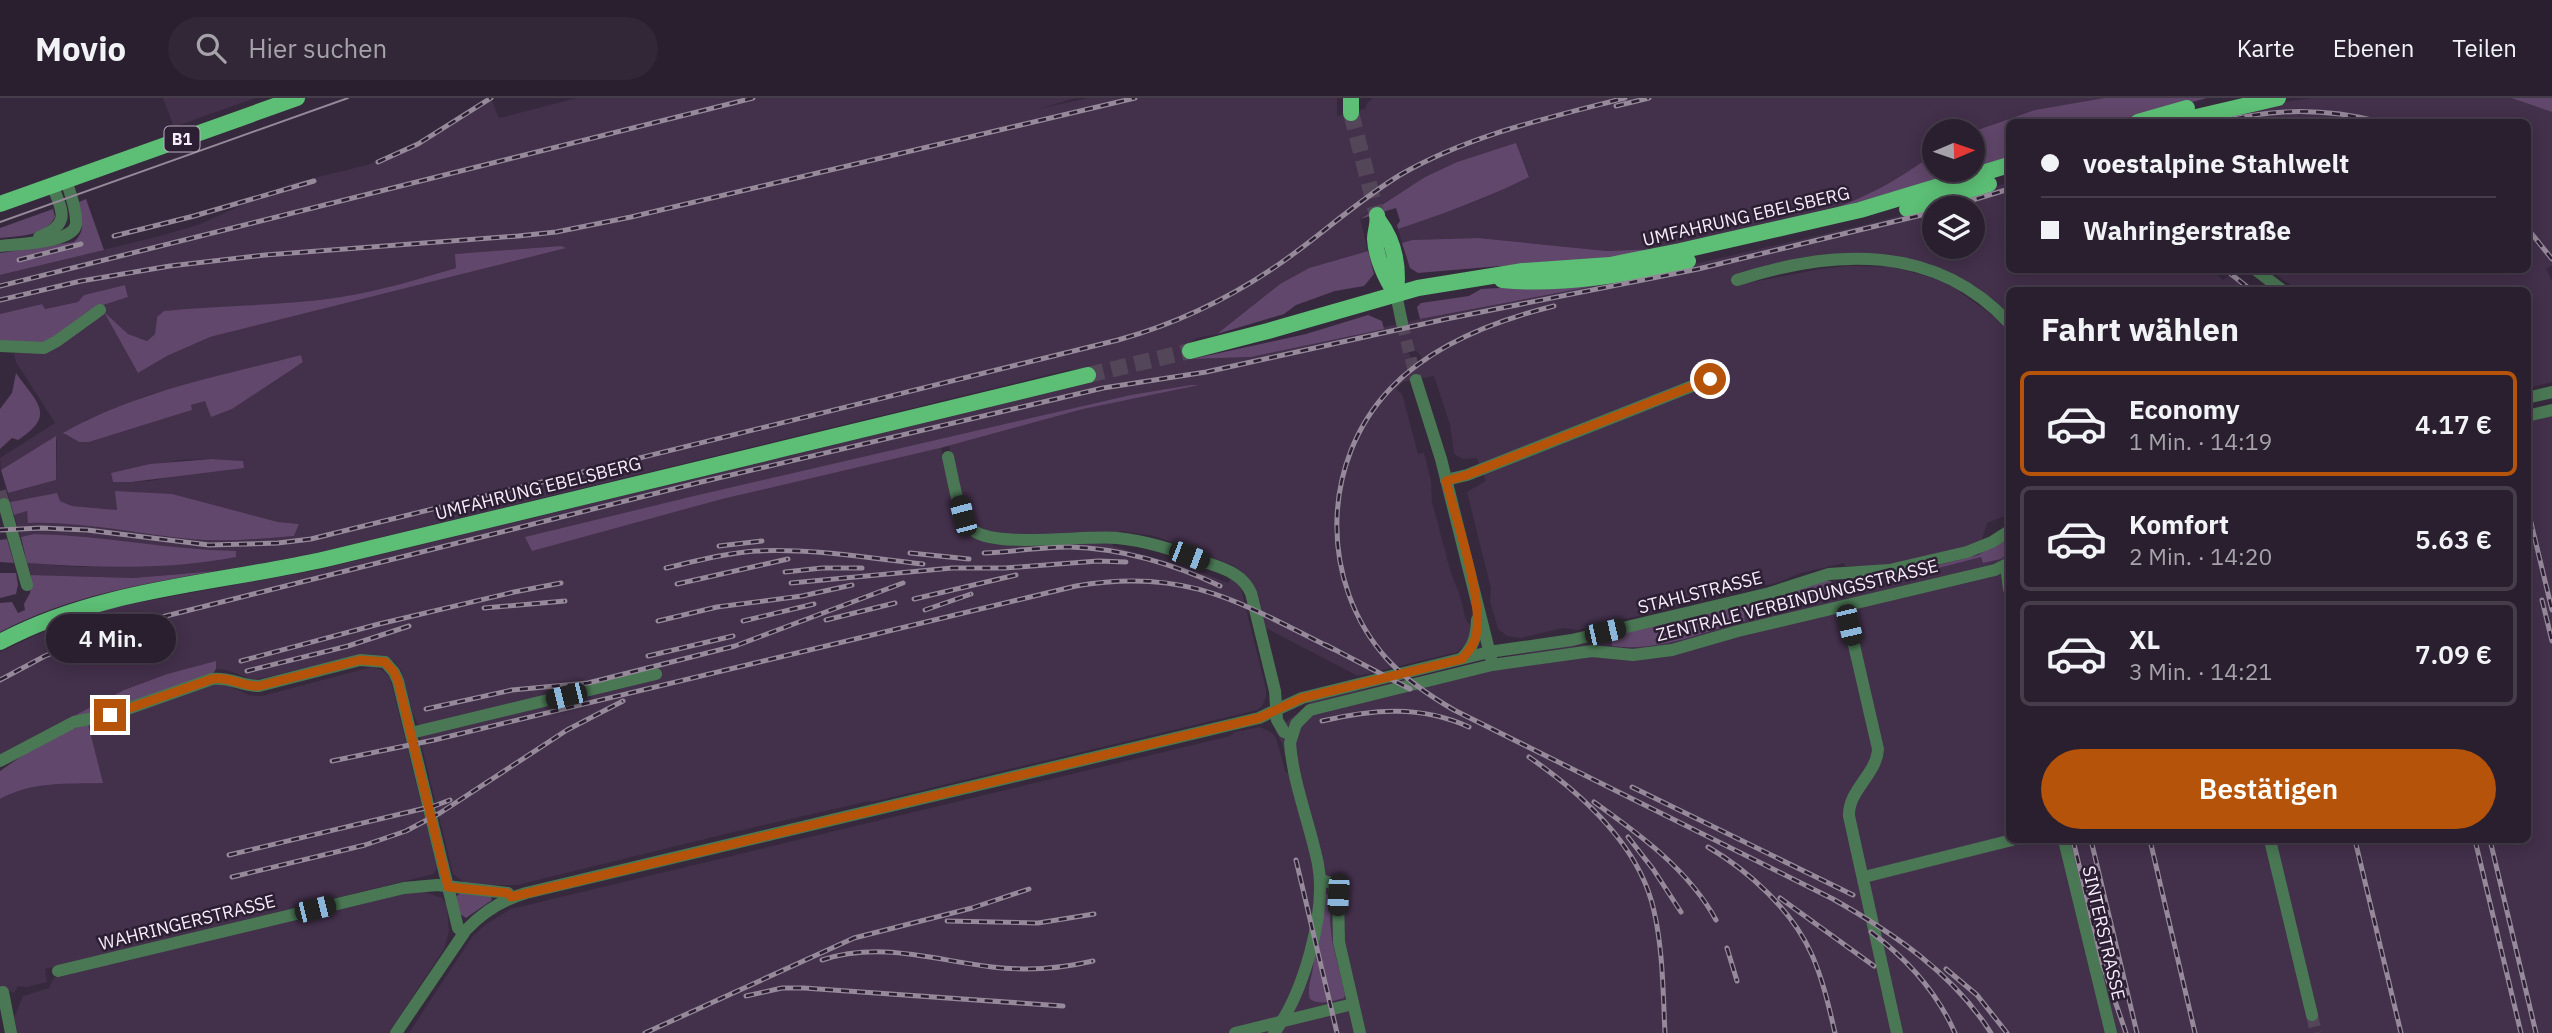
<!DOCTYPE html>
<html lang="de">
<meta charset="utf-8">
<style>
body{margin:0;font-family:"IBM Plex Sans",sans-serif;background:#312736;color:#f1f3f6;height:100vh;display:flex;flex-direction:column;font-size:26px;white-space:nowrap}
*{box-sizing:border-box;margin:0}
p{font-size:23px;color:#a5a2aa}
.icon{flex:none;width:38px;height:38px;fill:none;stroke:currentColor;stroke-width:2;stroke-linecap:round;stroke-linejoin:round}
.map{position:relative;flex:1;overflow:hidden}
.side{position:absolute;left:2006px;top:189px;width:525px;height:556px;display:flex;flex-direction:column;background:#291f2e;border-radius:10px;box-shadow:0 4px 18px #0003,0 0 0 2px #453d4a}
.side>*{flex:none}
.guide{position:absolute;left:2006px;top:21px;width:525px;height:154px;border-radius:10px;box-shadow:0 4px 18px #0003,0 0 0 2px #453d4a;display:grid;align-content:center;height:154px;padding:0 35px;background:#291f2e}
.needle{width:46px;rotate:88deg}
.tools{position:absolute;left:1922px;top:21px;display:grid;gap:14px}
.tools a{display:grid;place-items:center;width:63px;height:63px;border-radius:50%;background:#291f2e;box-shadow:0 4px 18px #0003,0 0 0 2px #453d4a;font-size:35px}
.end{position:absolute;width:32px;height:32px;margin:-16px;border:9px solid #b45309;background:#fff;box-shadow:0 0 0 4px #fff}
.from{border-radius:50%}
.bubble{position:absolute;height:49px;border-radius:24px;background:#291f2e;box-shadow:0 4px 18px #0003,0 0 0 2px #453d4a;font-size:23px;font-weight:600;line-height:49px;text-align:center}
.car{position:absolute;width:21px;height:42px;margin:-21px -10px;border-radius:9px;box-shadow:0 0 5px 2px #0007;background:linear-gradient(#222 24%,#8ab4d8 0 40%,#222 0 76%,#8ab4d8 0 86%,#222 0)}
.guide b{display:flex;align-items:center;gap:24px;height:66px;font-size:26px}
.guide b+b{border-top:2px solid #453d4a}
.guide i{width:18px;height:18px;background:#f1f3f6}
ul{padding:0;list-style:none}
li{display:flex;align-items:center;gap:21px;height:105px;margin:0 14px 10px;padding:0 21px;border:4px solid #453d4a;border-radius:10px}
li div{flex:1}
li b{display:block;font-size:26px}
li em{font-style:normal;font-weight:600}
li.on{border-color:#b45309}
li>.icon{width:63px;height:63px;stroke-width:1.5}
h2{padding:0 35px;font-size:32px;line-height:84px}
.primary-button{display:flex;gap:14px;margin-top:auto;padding:14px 35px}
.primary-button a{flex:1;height:80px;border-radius:42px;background:#b45309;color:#fff;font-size:28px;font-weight:600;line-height:80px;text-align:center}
header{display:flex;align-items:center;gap:42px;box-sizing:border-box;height:98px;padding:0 35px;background:#291f2e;border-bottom:2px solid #453d4a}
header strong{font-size:33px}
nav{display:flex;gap:38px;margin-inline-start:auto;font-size:24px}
.search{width:490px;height:63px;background:#312736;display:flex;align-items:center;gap:18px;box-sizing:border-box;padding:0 24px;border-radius:38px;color:#a5a2aa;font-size:26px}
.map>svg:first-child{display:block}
</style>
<header>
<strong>Movio</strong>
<div class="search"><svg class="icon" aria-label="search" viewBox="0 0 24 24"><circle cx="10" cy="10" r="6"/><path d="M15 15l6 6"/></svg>Hier suchen</div>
<nav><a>Karte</a><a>Ebenen</a><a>Teilen</a></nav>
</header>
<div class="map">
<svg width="2552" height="935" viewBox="0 0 2552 935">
<rect width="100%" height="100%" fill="#37293d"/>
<g fill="#43304b" fill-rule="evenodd">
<polygon points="163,0 255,0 174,29"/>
<path d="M487,0H491L499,20L577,0H1076L1038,11L1088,0H1337V18L1365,11L1367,5L1373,0H2104L2035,12L1972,34L1934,33V55L1907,77L1853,104L1827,113L1658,151L1607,153L1478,140L1412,142L1402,145L1398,131L1482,101L1529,79L1516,46L1457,64L1425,79L1360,120L1368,153L1309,170L1280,186L1217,236L1197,240L1189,245L1193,261L1251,259L1420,221L1621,183L1876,124L1925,111L2009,84V172H2213L2223,182L2232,175L2253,192H2009V218L1997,205L1975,188L1951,175L1926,165L1885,157H1839L1748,185L1820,171L1848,168L1892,169L1933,180L1953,189L1992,217L2009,234V416L1987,425L1981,444L1957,451L1874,469L1845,468L1844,465L1801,475L1779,484L1579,532L1563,530L1521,540L1507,538L1498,531L1490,503L1491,491L1467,394L1486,383L1477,360L1463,361L1454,356L1450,327L1434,278L1403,284L1396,291L1402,296L1418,356L1424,355L1431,383L1432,404L1451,475L1459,495L1466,522L1471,529L1467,545L1457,554L1358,578L1264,529L1247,479L1241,473L1232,467L1181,447L1154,438L1122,433L1109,436L1025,437L991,434L977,430L967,418L949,348L941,350L960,424L972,437L1111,444L1113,448L1187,469L1228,485L1231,480L1240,487L1266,591V599L1262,608L1257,612L872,704L869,703L742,732L517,787H477L465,785L453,776L420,641L419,628L413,616L401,572L394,563L386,559L362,557L254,582L227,572L216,571V564L167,576L124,592L0,658V554L62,525L97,513L136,505L317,472L1089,285L1086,271L1068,272L316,455L254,467L216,473L133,480L31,477L27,465L78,469L179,466L236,459V454L174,450L52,437L34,436L21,439L14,417L27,413L29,425H72L194,441L250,442L294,438L299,426L278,424L250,417L117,412L72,408L60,403L24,401L10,404L8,395L56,382L57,343L55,339L1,372L0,360L55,325L16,264L14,256L100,208L128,198L125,187L84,197L78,204L45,211L42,206L0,216V177L160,138L198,127L289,86L367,67L414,47ZM1934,110H1972V149H1934ZM561,148L564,150L210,239L167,258L138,275L106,217L128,236L147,243L155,236L157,219L165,213L257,208L338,200L372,194L456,170V156ZM1403,244L1410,246L1426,264L1417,270ZM301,257L303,264L284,275L191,307L192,312L89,344H79L65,337L86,322L148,297ZM212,361L243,363L151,383L114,384L125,372L181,362Z"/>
<polygon points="2310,0 2511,0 2552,14 2552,168 2546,170 2552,183 2552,284 2527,290 2527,192 2299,192 2268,172 2527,172 2527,24 2193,24 2259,8"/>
<polygon points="2552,306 2552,935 409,935 472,839 485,827 511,811 1230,638 1235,634 1260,629 1272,635 1276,640 1286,675 1289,674 1282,645 1275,633 1311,604 1491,561 1658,533 1815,496 1910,476 2009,449 2009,742 2527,742 2527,312"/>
<polygon points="372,569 382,572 389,578 392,588 437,769 434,776 45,871 47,884 27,889 18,888 14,895 0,889 0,701 14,693 32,688 88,626 205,587 225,586 249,597 262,598"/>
<polygon points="425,794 442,800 447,808 449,833 444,851 389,935 18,935 14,920 23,898 49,890 54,880 60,877 404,795"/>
</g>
<g fill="#61476b">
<path d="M2104,0H2207L2119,24H2009V61L1827,113C1867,99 1901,81 1934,55V72H1972V34L2035,12Z"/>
<polygon points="2511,0 2552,0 2552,14"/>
<path d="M1516,45L1529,79C1487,100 1443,116 1398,131L1397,127L1400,123L1396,110L1360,121L1425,79L1457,64Z"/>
<path d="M86,101L104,152L0,177V155L74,144C87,132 81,120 77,105Z"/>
<path d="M53,111L55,119C46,138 19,138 0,140V130Z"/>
<polygon points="1478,140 1607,153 1658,151 1576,165 1500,168 1418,175 1410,170 1402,145 1412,142"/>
<path d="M561,148L566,150L210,239L167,258L138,275L104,214L128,236L147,243L155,236L157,219L164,213C223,207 283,208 341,199C380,193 418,181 456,170L455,156Z"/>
<polygon points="1368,153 1374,176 1364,188 1335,193 1296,207 1284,216 1217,236 1280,186 1309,170"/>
<polygon points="1621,183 1420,221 1417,209 1421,205 1469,198 1481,191"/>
<polygon points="125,187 128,199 100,208 46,246 0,243 0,216 42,206 45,211 78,204 84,197"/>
<polygon points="1368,217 1382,223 1384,231 1251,259 1192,261 1306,236"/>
<path d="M301,257L303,264L232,311L211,319L205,303L191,307L192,312L89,344H79L63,335C136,293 220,278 301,257Z"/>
<path d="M16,275C37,305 57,317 18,342L12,340L0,351V311L12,295Z"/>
<polygon points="1191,287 1199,287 1083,311 940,350 722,401 532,453 525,439 694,398 1131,297"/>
<polygon points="56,338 56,382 8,395 1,372"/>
<polygon points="212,361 243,363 244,370 131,384 113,384 111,375 150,366"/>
<path d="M115,393L172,396L278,424L299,426L294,438C260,441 225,444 191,441C136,436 83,423 28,425L27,413L14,417L10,404L57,395L60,403L72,408L117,412Z"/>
<path d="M34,436C102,437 168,452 236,453V459C169,472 96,470 27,465L21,439Z"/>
<polygon points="2009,439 2009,455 2001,461 1983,465 1981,459 1915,476 1915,473 1978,457"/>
<polygon points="7,441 14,465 0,464 0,442"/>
<path d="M216,473C137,487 72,497 0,534V505L12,504L18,515L25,512L24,506L30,495L31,477L133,480Z"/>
<polygon points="0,475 16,475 18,487 16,496 0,500"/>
<path d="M1824,483H1831L1832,486H1868L1744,516L1745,523C1698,535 1661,554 1612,548V538Z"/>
<polygon points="216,563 216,571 212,577 133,605 66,622 124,592 167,576"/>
<path d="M88,626L103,685C67,686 32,683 0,701V673L51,638Z"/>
<polygon points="460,795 491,799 492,802 466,820 460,816 456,799"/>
<path d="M1329,795L1332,796L1330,823L1332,842L1345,897L1344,900C1332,903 1321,908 1310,901C1306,886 1315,875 1313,861L1325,797Z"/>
</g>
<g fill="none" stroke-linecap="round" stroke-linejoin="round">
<g stroke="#544659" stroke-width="12" stroke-dasharray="12 6" stroke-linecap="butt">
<polyline points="1402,225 1416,282"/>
<polyline points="0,393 4,406"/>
<polyline points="2312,917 2316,935"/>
</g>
<g stroke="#544659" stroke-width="16" stroke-dasharray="16 8" stroke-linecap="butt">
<polyline points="1351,15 1377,117"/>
<polyline points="1088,277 1190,253"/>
</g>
<g stroke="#4a7854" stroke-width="12">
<path d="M39,139C71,126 63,114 52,87"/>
<path d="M0,148C16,146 74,145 76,126C77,112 70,95 66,82"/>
<polyline points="2256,172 2282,192"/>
<path d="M1737,182C1833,151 1935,145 2009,225"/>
<polyline points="1396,196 1402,225"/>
<polyline points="0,248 44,250 57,243 100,212"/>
<polyline points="1416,282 1441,361 1491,560"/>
<polyline points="2527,300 2552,294"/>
<polyline points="2527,318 2552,312"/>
<path d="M948,359C953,379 958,421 974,433C998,450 1085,437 1117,440C1148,443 1176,452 1205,464C1224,471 1242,475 1251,495L1275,593L1277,622L1284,634L1291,637"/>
<polyline points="1446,382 1467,377 1710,281"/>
<polyline points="4,406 27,487"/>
<polyline points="2006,468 2009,491"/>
<path d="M1845,508L1878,651C1877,676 1848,692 1849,718L1897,935"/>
<path d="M1462,560C1474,548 1476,539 1477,522"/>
<polyline points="411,635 656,576"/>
<path d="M0,663L74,624L110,617L212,581C230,579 243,588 259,588L360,562L385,564L394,574L398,583L458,830L463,835"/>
<polyline points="2064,742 2111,935"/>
<polyline points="2270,742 2312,917"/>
<polyline points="1864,779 2012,742"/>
<polyline points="1320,782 1332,785 1338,797 1339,844 1360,935"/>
<polyline points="58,873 404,790 437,787 508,795 511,799"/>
<polyline points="3,894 11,935"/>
<path d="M396,935L466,832C483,814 502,802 526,795L1259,620L1302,600L1489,554L1572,542L1770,495L1829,476L1889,472L1967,454L1992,444L2009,433"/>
<polyline points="1235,935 1353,906"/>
<path d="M1274,935C1303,896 1327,815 1318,766C1310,726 1293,686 1290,645L1296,626L1310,612L1492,567L1592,553L1633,557L1672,552L1738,533L1995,472L2009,465"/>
</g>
<g stroke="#5cbf75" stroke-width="16">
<polyline points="1351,0 1351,15"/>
<polyline points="2138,24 2187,10"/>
<polyline points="2175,24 2278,0"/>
<polyline points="0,106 297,0"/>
<polyline points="1907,111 1989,86"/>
<path d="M1377,117C1379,126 1375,132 1375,141C1376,159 1385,180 1396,196"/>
<path d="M1379,123C1395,144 1399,170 1396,196"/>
<path d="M1502,182C1563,188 1628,176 1688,163"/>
<polyline points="1190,253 1268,233 1418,190 1523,173 1610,167 1680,153 1860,112 2009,67"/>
<path d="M0,544C101,490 216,486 326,461C580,401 834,338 1088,277"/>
</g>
<polyline stroke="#95899a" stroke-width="2" points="0,124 348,0"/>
<defs>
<g id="rail">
<polyline points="1616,8 1649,0"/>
<path d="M2221,24C2274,10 2326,10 2380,24"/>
<polyline points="378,64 418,46 491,0"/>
<polyline points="1946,110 2009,91"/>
<polyline points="2527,130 2552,161"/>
<polyline points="114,138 194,118 314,83"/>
<polyline points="19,162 81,146"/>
<polyline points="2226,172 2251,192"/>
<polyline points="0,188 753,0"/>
<polyline points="0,202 81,183 170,168 265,157 518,138 556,134 631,119 1135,0"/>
<path d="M1554,208C1497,222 1432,247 1391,290C1320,364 1319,485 1387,561C1406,582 1430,598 1454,612L1833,801C1893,835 1953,875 1991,935"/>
<polyline points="2527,408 2552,512"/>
<path d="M0,432L41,430L87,432L209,447L278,445L311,441L1118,242C1179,225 1233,199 1285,162C1323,135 1359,102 1400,77C1469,37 1548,20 1625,0"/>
<polyline points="719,448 762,443"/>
<polyline points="910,455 969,461"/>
<path d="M984,455C1012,454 1041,449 1069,449C1120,450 1174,466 1220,488"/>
<path d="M666,470C696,463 726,455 756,453C812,450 867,460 923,466"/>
<polyline points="785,474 822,470 862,470"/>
<polyline points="791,485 952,470 1005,470 1098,463 1126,464"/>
<polyline points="677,486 788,461"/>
<polyline points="914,501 1016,477"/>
<polyline points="2542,502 2552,543"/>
<polyline points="484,510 565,503"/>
<polyline points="925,512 971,496"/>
<polyline points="826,522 895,505"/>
<polyline points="658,523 717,509 802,498 852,487"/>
<polyline points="743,523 814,506"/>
<polyline points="1326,547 1410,591"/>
<polyline points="648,558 733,538"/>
<polyline points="241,563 379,526 514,494 561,485"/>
<polyline points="247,573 348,548 409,528"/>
<polyline points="0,582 45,558 114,531 701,384 1103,290 1206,274 1446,221 1698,171 1934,114"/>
<polyline points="426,611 512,592 588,585 735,548 903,485"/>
<path d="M1322,623C1373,611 1421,607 1469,629"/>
<path d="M1529,659C1581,695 1640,748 1654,813C1663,852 1663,895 1665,935"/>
<path d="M332,663L434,642L1076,488C1186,469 1239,504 1333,551"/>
<polyline points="1632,689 1853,797"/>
<path d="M1594,704C1639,736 1689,772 1716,822"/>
<polyline points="1628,739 1653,771 1681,814"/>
<polyline points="2073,742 2103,868 2126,935"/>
<polyline points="2091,742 2137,935"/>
<polyline points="2150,742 2195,935"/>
<polyline points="2355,742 2401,935"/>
<polyline points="2475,742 2521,935"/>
<polyline points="2490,742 2536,935"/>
<path d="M1708,749C1749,773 1792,812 1812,857C1823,882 1829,909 1835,935"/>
<polyline points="229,757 434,708 450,702"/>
<polyline points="1296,762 1337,935"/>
<polyline points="232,779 365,747 406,733 440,715 567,632 623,603"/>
<polyline points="1780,800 1874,868"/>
<polyline points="947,823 1038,825 1094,816"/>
<path d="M1871,834C1907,861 1937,894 1955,935"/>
<polyline points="1727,850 1737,883"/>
<path d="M822,862C880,843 934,862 992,869C1026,873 1059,871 1093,863"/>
<polyline points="1946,871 1977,897 2007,935"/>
<polyline points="746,898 782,890 804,890 1063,908"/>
<polyline points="645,935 854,840 972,810 1029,791"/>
</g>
</defs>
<use href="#rail" stroke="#95899a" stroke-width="5"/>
<use href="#rail" stroke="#2d1f33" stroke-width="2.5" stroke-dasharray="8" stroke-linecap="butt"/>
</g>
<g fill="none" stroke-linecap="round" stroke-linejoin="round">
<path stroke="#b45309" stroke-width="9" d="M110,617L212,581C230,578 243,589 259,588L360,562L385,564L394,574L398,583L448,789L508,795L511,799L1259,620L1302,600L1462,561C1468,554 1474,547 1476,538C1484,500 1456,422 1446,383L1467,377L1710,281"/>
</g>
<g text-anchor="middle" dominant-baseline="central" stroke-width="5" stroke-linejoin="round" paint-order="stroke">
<rect fill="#2d1f33" stroke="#b9aebe" stroke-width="2" x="164.5" y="28.5" width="35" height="25" rx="5"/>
<g font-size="16" font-weight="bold" fill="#f5ebf9">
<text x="182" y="41">B1</text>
</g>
<g font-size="18" fill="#f5ebf9" stroke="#2d1f33">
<text transform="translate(1746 118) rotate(-13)">UMFAHRUNG EBELSBERG</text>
<text transform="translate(538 390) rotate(-14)">UMFAHRUNG EBELSBERG</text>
<text transform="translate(1700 494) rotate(-14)">STAHLSTRASSE</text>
<text transform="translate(1797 502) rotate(-14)">ZENTRALE VERBINDUNGSSTRASSE</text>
<text transform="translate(187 824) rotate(-14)">WAHRINGERSTRASSE</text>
<text transform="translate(2104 835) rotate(77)">SINTERSTRASSE</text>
</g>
</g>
</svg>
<div class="tools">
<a><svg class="needle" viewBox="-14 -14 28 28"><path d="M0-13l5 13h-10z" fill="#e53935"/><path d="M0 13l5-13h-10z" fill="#a5a2aa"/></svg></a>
<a><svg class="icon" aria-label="layers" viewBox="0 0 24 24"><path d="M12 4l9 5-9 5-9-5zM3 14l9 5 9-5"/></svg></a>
</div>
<i class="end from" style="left:1710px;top:281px"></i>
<i class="end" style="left:110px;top:617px"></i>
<div class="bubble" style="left:46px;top:516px;width:130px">4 Min.</div>
<i class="car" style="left:963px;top:418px;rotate:345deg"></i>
<i class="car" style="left:1189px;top:458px;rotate:111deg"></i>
<i class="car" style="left:1849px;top:527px;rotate:167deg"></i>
<i class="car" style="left:1605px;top:534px;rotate:77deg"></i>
<i class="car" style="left:566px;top:598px;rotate:256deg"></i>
<i class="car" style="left:1338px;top:797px;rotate:183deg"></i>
<i class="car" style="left:315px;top:811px;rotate:76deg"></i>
<div class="guide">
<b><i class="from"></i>voestalpine Stahlwelt</b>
<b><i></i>Wahringerstraße</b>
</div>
<section class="side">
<h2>Fahrt wählen</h2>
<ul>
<li class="on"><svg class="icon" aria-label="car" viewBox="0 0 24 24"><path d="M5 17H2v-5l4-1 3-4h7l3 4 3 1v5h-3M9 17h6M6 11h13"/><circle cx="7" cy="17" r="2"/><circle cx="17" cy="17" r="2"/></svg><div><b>Economy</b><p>1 Min. · 14:19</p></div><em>4.17 €</em></li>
<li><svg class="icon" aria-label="car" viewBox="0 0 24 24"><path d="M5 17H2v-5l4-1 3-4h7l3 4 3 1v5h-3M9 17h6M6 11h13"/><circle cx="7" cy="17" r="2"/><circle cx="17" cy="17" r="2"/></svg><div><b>Komfort</b><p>2 Min. · 14:20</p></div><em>5.63 €</em></li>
<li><svg class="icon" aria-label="car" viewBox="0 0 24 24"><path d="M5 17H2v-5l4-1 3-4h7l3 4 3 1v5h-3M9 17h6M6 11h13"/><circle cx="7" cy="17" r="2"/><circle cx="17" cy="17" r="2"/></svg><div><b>XL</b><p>3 Min. · 14:21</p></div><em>7.09 €</em></li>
</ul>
<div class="primary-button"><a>Bestätigen</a></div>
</section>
</div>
